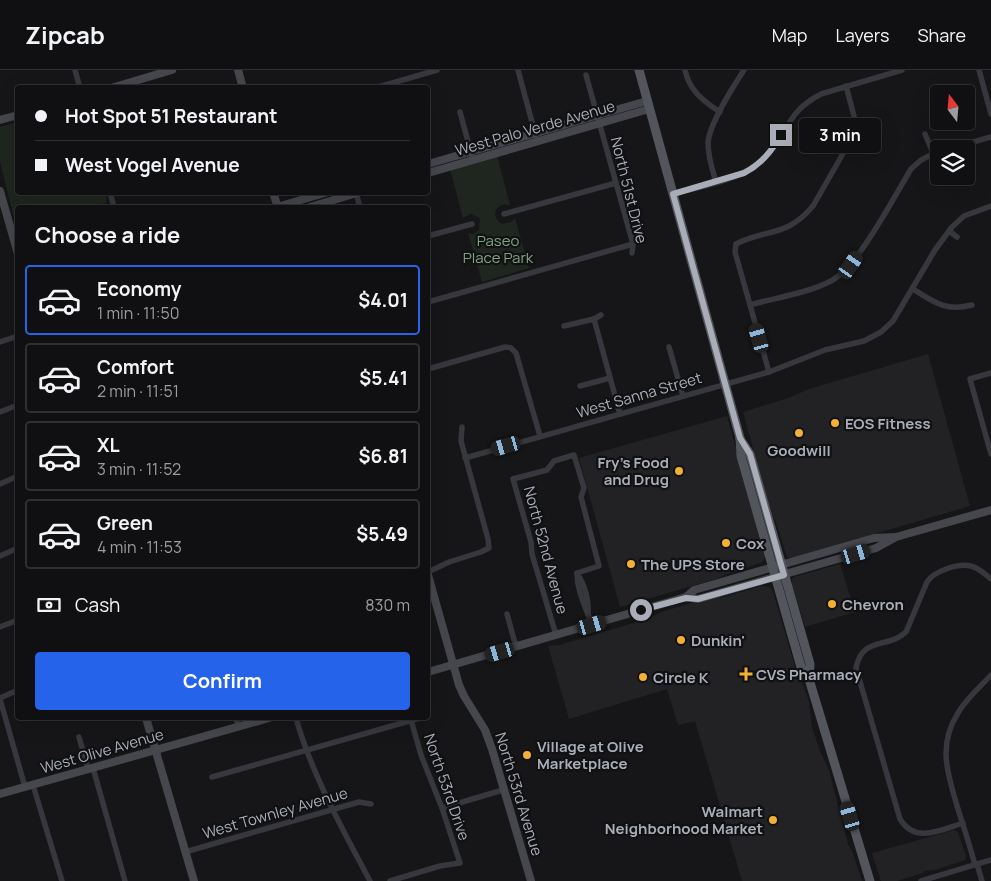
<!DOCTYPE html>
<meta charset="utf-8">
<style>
body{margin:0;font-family:Manrope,sans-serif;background:#19191b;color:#f1f3f6;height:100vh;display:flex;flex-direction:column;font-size:19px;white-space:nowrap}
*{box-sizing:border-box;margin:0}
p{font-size:16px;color:#9c9d9f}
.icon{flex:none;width:28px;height:28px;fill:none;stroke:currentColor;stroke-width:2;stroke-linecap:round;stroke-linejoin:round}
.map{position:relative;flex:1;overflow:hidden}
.drawer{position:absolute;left:15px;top:135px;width:415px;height:515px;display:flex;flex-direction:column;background:#101012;border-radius:5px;box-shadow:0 5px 20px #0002,0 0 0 1px #303032}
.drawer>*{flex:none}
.hud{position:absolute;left:15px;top:15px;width:415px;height:110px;border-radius:5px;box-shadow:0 5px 20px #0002,0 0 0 1px #303032;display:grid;align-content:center;height:110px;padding:0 20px;background:#101012}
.needle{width:32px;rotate:344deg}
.tools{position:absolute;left:930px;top:15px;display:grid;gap:10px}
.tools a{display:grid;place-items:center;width:45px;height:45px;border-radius:5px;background:#101012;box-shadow:0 5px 20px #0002,0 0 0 1px #303032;font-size:25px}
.end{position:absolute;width:22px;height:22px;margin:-11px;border:6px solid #a8adb8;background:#111;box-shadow:0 0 0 2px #111}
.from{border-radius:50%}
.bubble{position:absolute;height:35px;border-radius:5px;background:#101012;box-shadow:0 5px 20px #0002,0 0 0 1px #303032;font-size:16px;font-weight:700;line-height:35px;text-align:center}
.car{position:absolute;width:15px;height:30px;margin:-15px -8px;border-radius:6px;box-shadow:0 0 4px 1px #0007;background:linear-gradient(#222 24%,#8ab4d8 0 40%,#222 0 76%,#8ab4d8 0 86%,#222 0)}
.hud b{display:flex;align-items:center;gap:18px;height:48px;font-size:19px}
.hud b+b{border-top:1px solid #303032}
.hud i{width:12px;height:12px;background:#f1f3f6}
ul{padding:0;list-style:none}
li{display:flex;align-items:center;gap:15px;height:70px;margin:0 10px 8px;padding:0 10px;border:2px solid #303032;border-radius:5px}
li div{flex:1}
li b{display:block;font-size:19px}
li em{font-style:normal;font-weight:700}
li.selected{border-color:#2563eb}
li>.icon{width:45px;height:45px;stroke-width:1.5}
h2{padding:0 20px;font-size:22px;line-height:60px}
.pay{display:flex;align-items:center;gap:12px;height:55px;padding:0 20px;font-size:19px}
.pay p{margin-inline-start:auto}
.action{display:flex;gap:10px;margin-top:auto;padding:10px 20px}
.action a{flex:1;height:58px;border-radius:5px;background:#2563eb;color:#fff;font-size:20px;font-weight:700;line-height:58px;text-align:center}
header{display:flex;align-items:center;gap:30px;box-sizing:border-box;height:70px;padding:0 25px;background:#101012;border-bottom:1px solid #303032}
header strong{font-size:24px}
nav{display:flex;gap:28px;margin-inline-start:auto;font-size:18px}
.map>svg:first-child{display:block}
</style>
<header>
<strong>Zipcab</strong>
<nav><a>Map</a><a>Layers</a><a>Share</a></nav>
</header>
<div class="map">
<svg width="991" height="811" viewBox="0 0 991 811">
<rect width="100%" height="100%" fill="#161618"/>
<g fill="#222225">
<polygon points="928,284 970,436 792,488 787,487 776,453 770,440 743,342 788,328 809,319"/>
<polygon points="727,346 765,486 763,492 732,502 716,509 620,537 579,388"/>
<polygon points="840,494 855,542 805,557 792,514 792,509 794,507"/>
<polygon points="761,516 770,517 773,522 796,600 804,617 809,632 812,657 820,681 829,700 848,774 853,783 862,811 742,811 695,651 678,655 667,619 569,649 548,576 559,575 647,549 664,541 702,530 724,527"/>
<polygon points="954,760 958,762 966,786 965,790 935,800 924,801 923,803 897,811 881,811 872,783"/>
</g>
<g fill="#1e261f">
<polygon points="17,52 18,122 106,123 107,129 106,133 91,137 18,138 17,157 16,156 0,92 0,57"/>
<path d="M497,85L510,135C496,132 489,146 502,154L511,152L515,148L529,198L482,212L468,163L473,164L479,160L480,149L478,147L471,144L463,148L450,99Z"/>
</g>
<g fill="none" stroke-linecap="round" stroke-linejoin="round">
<g stroke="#37383d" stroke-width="5.5">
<polyline points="75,0 80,18"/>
<polyline points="518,0 536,67"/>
<path d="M685,0C689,20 703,31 720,42"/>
<polyline points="979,0 991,44"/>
<polyline points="586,5 633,174 632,183"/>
<polyline points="375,18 437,0"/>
<polyline points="460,42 473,90"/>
<polyline points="925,64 933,83"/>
<polyline points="949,79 991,67"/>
<path d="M716,112C712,99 708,87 708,73C709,54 733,17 744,0"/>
<polyline points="110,122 114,138"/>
<polyline points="356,122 360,138"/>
<path d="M673,124C705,115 746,110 768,84C790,59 787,42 821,24L902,0"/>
<polyline points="504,144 616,113"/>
<polyline points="949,161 957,167"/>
<polyline points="428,166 472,154"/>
<path d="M913,219C934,232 946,242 972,235"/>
<polyline points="428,232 633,174"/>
<path d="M750,235C775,228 808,223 831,211C858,197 894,127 911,99L921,90L939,81"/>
<polyline points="594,249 620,344"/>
<polyline points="564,256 594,249 601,245"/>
<polyline points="0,272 18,266"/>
<polyline points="669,277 683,326"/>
<polyline points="428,299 505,277 511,278 516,283 540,366"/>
<path d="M769,302L735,182L736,174C767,158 786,168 813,136L853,66L854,46L846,16"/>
<polyline points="991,303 970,309 991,384"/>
<polyline points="580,316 610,308"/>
<polyline points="0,342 18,335"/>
<polyline points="465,388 769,302 825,280 864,271 881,262 893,251 935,180 952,157 964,146 991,136"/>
<polyline points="0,414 18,406"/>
<polyline points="0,486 18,478"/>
<polyline points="428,502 449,492 481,482 489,478 488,469 461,371 462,357"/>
<path d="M577,503C577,522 586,537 592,555"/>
<path d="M577,504C585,514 589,531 588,544"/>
<polyline points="507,544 516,577"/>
<polyline points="0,557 18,550"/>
<polyline points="556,565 532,484 531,472 513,409 547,400 554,391 574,385 584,418 581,427 599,496 577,503"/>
<polyline points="0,628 18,620"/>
<polyline points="0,629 25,717"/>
<polyline points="236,648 238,656"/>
<path d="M296,648C312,705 342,758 370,811"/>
<polyline points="79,667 88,699"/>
<polyline points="93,698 125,811"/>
<polyline points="212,707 420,648"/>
<polyline points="33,715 62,811"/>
<polyline points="442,738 503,720"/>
<path d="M963,753C941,760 915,774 900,749L856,598C862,566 888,579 906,562L927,512C934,501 958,493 971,496C979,498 985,504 991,509"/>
<polyline points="185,782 359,732 371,734"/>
<polyline points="977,794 982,811"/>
<path d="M975,795C970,776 964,758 958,739C948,705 937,676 958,643C966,629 980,617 991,605"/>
<polyline points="390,811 440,796 460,793 442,738 421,685 411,650"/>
<polyline points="921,811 991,790"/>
</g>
<g stroke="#45474d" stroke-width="8">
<polyline points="238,0 243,18"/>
<polyline points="111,18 172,0"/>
<polyline points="0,50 18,45"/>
<polyline points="428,94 647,31"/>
<polyline points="428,103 649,39"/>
<polyline points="0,121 18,184"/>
<polyline points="273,122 278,138"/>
<polyline points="277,137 328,122"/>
<polyline points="307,138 360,122"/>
<polyline points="428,505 459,615 464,626 485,660 492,679 531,811"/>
<polyline points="686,527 694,520 874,468 896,467 991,440"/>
<polyline points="428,602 686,527 698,529 876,478 896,467"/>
<polyline points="146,648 194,811"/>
<polyline points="0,724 269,648"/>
</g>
<g stroke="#53555c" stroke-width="9">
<polyline points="639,0 740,368 741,386 801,597 809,609 870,811"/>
<polyline points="740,369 750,384 810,594 809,609"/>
</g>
</g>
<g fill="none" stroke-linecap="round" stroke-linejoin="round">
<path stroke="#a8adb8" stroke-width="6" d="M641,540L686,528L698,529L784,505L750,384L740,368L673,124L744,103C761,94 771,82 781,65"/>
</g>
<g fill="#f2b134" stroke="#111113" stroke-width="2">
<circle cx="835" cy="353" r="5"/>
<circle cx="799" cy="363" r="5"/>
<circle cx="679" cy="401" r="5"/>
<circle cx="726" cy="473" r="5"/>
<circle cx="631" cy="494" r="5"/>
<circle cx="832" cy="534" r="5"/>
<circle cx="681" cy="570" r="5"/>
<path d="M743.5 596.5h5v5h5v5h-5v5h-5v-5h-5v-5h5z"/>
<circle cx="643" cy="607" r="5"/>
<circle cx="527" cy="685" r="5"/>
<circle cx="773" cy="750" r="5"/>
</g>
<g text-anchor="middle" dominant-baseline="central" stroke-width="4.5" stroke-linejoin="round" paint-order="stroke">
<g font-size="15" fill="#a8adb8" stroke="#111113">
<text transform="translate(535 58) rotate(-16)">West Palo Verde Avenue</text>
<text transform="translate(629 120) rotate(76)">North 51st Drive</text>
<text transform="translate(639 325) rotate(-16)">West Sanna Street</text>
<text transform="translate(546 480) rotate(75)">North 52nd Avenue</text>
<text transform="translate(102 681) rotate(-16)">West Olive Avenue</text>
<text transform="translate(447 717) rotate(71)">North 53rd Drive</text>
<text transform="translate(519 724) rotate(73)">North 53rd Avenue</text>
<text transform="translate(275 743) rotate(-16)">West Townley Avenue</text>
</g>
<g font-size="15" fill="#7fa381" stroke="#111113">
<text x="498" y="170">Paseo<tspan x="498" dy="17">Place Park</tspan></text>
</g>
<g font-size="15" font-weight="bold" fill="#a8adb8" stroke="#111113" text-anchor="start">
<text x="845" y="353">EOS Fitness</text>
<text x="799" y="380" text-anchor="middle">Goodwill</text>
<text x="669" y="392" text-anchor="end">Fry's Food<tspan x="669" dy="17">and Drug</tspan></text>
<text x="736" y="473">Cox</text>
<text x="641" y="494">The UPS Store</text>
<text x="842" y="534">Chevron</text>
<text x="691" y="570">Dunkin'</text>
<text x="756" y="604">CVS Pharmacy</text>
<text x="653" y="607">Circle K</text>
<text x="537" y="676">Village at Olive<tspan x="537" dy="17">Marketplace</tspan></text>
<text x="763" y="741" text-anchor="end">Walmart<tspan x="763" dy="17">Neighborhood Market</tspan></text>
</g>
</g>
</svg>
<div class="tools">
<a><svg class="needle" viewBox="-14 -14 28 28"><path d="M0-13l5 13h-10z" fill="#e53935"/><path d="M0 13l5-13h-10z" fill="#9c9d9f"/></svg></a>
<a><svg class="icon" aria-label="layers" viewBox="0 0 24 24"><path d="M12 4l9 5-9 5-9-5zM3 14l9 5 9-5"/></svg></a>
</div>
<i class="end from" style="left:641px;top:540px"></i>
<i class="end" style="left:781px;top:65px"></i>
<div class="bubble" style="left:799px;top:48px;width:82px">3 min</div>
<i class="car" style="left:851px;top:195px;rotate:35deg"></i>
<i class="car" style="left:759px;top:268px;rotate:344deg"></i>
<i class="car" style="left:506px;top:376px;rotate:254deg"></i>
<i class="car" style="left:856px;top:484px;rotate:73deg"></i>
<i class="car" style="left:592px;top:555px;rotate:74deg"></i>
<i class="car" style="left:500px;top:582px;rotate:254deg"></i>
<i class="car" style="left:850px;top:746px;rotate:343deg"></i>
<div class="hud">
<b><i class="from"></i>Hot Spot 51 Restaurant</b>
<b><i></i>West Vogel Avenue</b>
</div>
<section class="drawer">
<h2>Choose a ride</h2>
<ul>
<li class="selected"><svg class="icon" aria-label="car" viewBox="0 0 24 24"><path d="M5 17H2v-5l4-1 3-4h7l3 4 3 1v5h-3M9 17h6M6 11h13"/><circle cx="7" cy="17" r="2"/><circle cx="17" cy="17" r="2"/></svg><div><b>Economy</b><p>1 min · 11:50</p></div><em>$4.01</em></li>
<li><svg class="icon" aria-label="car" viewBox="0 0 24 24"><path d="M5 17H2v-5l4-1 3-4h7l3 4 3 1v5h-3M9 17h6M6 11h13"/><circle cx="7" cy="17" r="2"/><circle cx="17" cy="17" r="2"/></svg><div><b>Comfort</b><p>2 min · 11:51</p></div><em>$5.41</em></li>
<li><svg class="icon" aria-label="car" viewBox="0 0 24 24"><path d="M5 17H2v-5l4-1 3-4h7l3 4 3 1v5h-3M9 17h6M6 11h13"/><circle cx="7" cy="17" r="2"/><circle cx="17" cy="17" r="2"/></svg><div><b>XL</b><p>3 min · 11:52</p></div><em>$6.81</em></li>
<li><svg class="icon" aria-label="car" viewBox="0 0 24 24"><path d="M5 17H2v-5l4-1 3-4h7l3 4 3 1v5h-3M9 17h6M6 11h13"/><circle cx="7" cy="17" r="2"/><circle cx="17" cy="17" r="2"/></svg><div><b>Green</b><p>4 min · 11:53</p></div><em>$5.49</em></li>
</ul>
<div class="pay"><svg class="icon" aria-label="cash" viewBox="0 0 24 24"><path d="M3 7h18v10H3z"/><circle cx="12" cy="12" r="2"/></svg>Cash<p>830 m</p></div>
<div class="action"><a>Confirm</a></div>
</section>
</div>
